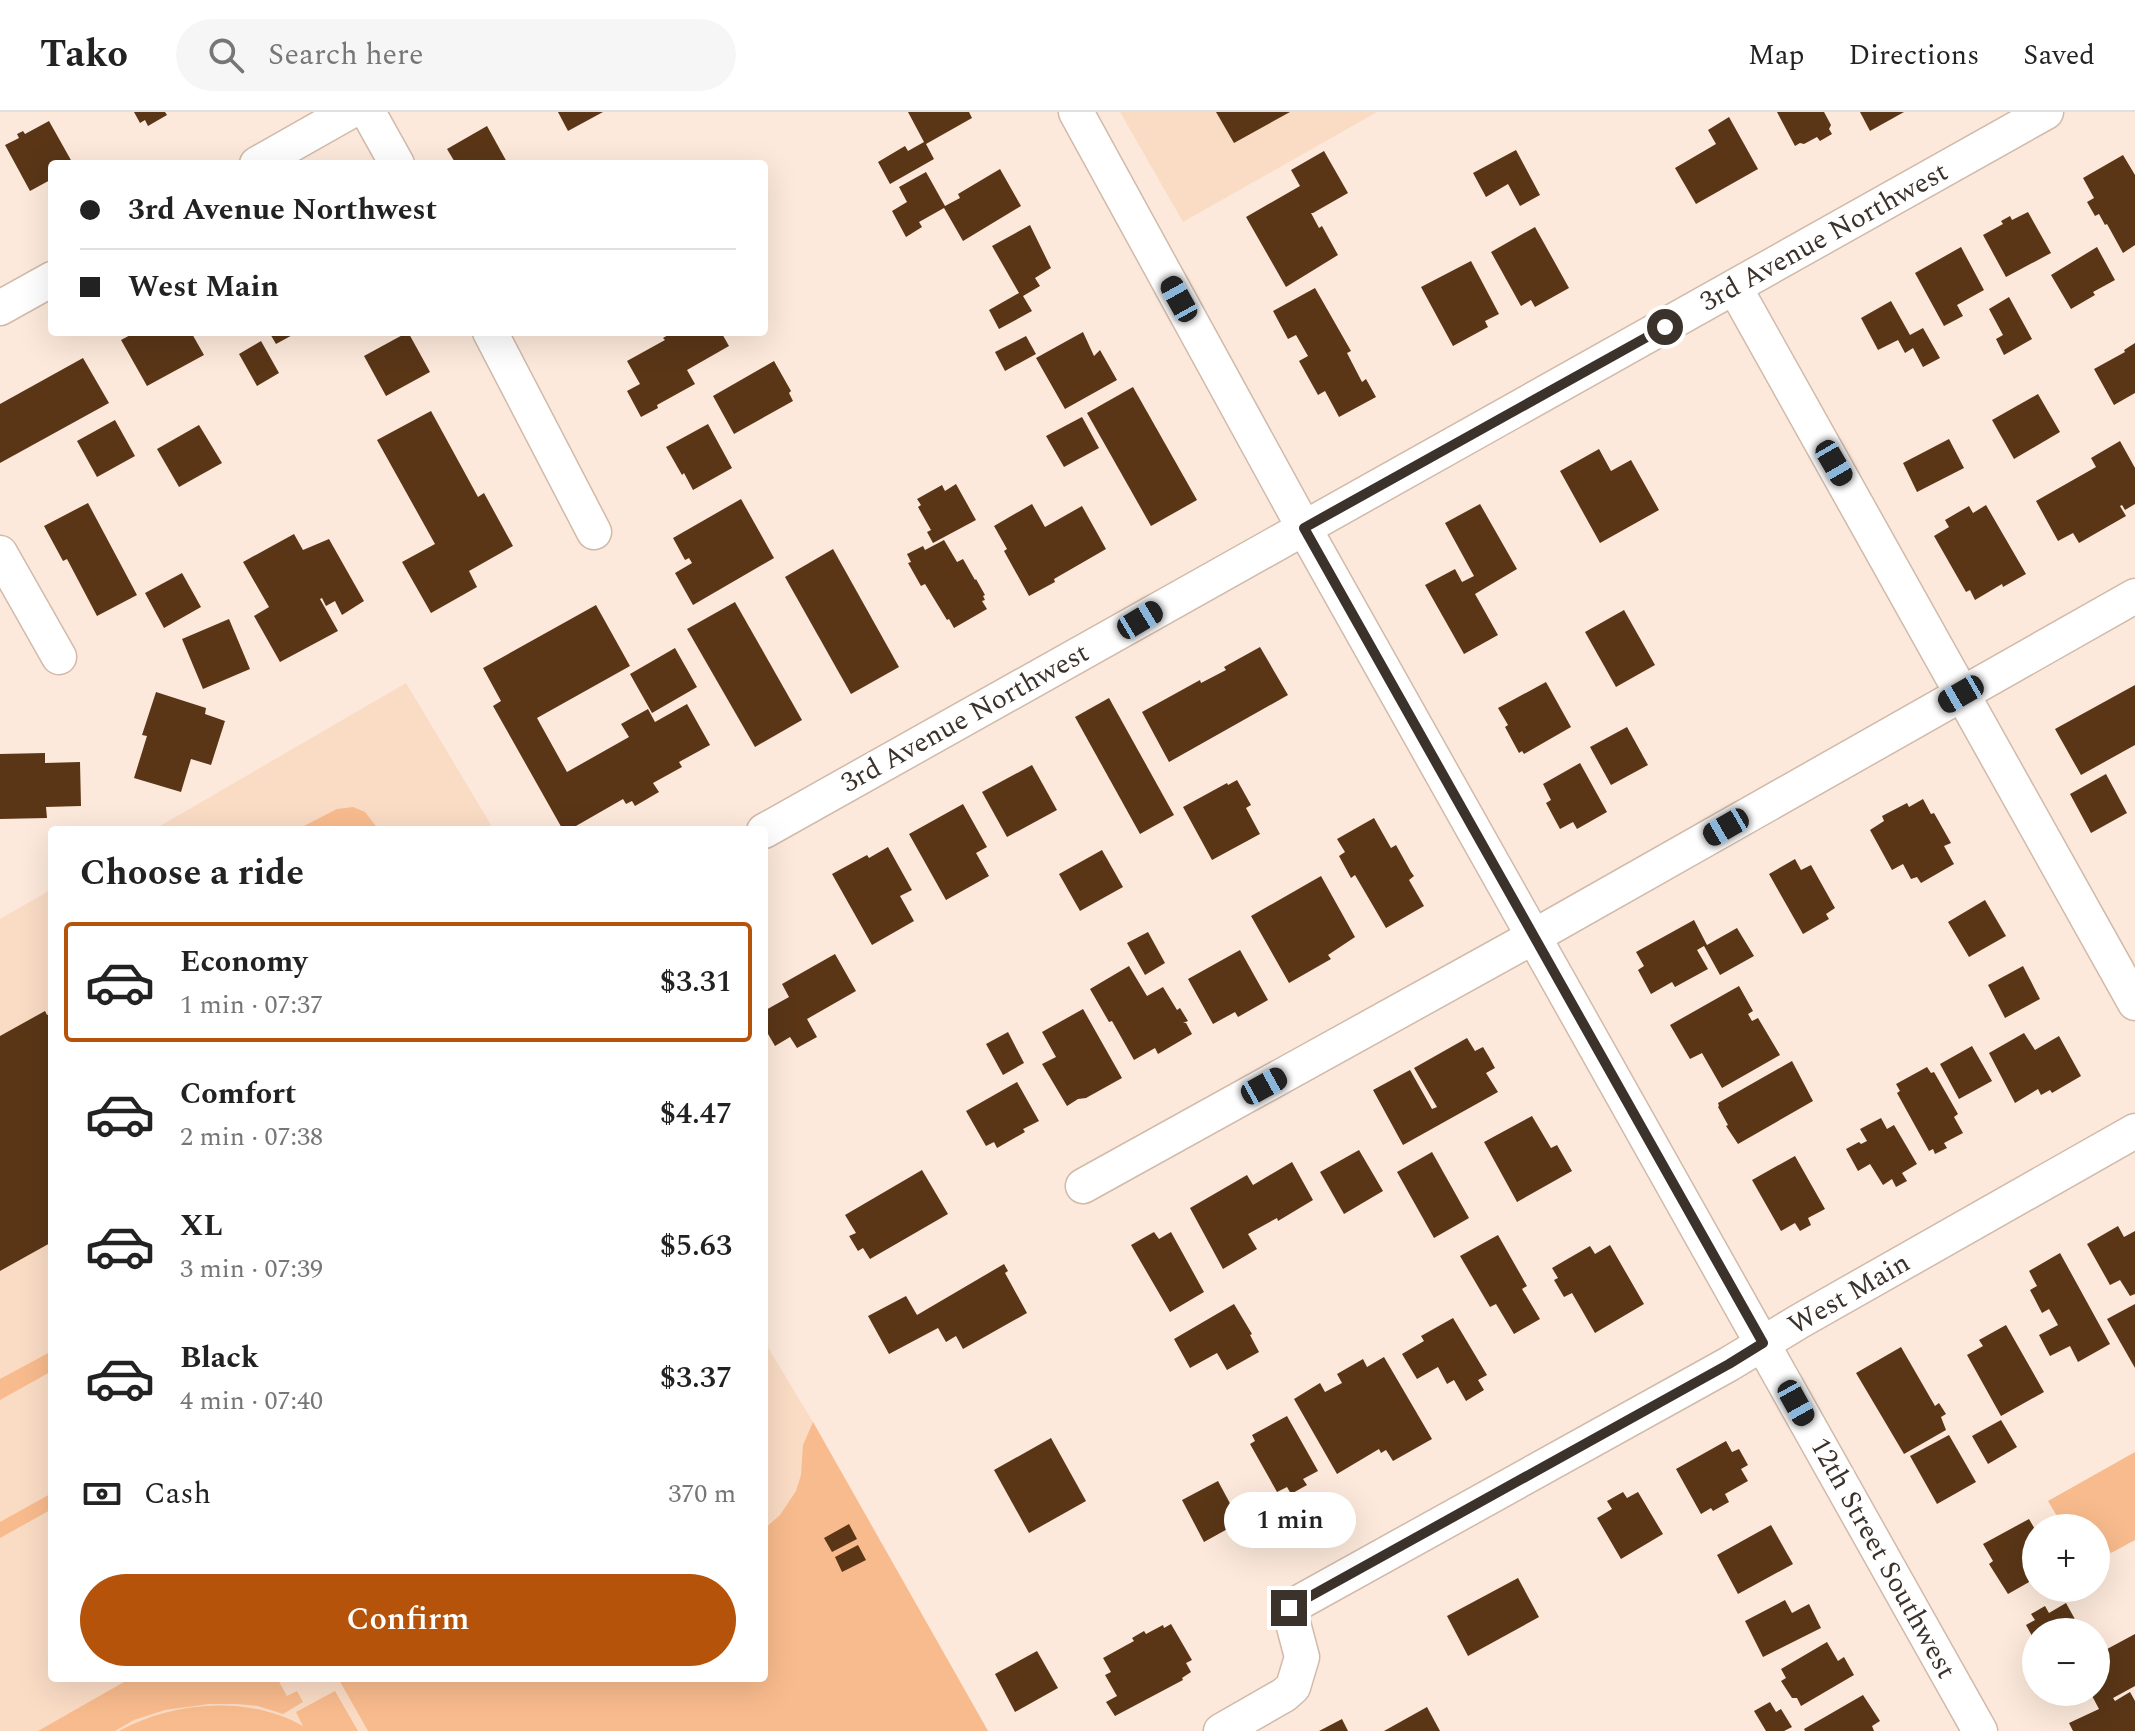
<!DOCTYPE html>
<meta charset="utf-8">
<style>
body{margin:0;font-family:Spectral,serif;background:#f6f6f6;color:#222;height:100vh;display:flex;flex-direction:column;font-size:30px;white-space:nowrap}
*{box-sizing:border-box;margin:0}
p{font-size:26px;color:#767676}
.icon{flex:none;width:44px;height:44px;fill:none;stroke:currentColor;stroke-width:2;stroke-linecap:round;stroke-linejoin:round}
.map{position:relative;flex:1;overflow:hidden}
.details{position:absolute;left:48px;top:714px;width:720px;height:856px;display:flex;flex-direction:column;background:#fff;border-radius:8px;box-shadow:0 8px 32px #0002}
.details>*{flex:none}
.top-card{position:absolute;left:48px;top:48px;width:720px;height:176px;border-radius:8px;box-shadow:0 8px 32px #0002;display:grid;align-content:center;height:176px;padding:0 32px;background:#fff}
.buttons{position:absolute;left:2022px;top:1402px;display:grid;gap:16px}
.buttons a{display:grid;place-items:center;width:88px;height:88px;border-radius:50%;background:#fff;box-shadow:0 8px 32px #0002;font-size:40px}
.end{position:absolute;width:36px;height:36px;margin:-18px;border:10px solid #3b322b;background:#fff;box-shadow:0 0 0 4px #fff}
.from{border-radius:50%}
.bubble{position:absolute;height:56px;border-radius:28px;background:#fff;box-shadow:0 8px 32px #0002;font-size:26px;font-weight:600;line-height:56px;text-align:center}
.car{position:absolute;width:24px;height:48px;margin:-24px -12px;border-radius:10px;box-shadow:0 0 6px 2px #0007;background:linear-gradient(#222 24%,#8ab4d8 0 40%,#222 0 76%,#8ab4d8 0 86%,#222 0)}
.top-card b{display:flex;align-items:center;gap:28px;height:76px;font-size:30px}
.top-card b+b{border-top:2px solid #e0e0e0}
.top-card i{width:20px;height:20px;background:#222}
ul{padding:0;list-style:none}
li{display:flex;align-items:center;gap:24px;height:120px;margin:0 16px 12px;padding:0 16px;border:4px solid transparent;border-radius:8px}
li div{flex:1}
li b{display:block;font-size:30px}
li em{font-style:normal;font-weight:600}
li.selected{border-color:#b45309}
li>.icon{width:72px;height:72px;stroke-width:1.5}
h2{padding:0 32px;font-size:36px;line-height:96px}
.pay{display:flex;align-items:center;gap:20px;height:88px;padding:0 32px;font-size:30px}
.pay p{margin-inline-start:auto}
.primary-button{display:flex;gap:16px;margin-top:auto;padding:16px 32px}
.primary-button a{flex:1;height:92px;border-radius:48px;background:#b45309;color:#fff;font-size:32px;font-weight:600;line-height:92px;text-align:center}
header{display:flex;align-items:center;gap:48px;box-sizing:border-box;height:112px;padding:0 40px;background:#fff;border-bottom:2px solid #e0e0e0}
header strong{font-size:38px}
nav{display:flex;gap:44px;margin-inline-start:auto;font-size:28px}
.search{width:560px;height:72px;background:#f6f6f6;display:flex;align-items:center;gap:20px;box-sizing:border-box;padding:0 28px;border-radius:44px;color:#767676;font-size:30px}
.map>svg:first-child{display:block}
</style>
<header>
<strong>Tako</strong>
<div class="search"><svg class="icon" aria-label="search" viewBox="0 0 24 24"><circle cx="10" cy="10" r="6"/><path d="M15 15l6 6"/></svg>Search here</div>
<nav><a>Map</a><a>Directions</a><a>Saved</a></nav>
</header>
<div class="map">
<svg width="2135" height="1619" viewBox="0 0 2135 1619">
<rect width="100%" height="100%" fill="#fce9db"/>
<g fill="#fadcc5">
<polygon points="1120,0 1377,0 1183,110"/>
<polygon points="406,571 494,718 153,718"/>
<polygon points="52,777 52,1566 764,1566 764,1229 813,1310 988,1619 0,1619 0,807"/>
</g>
<g fill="#f8bb8d">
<polygon points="353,695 365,700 379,718 296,718 337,697"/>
<polygon points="52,1239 52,1259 0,1288 0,1267"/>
<polygon points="813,1310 988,1619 368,1619 338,1566 764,1566 764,1417 780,1403 796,1379 801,1363 803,1333"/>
<polygon points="2135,1340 2135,1428 2111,1441 2100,1422 2096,1424 2096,1416 2064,1416 2048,1389"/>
<polygon points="52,1381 52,1397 0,1426 0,1410"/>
<polygon points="131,1566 277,1566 287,1584 297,1579 303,1590 283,1602 258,1594 237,1592 209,1592 165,1598 134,1608 115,1619 38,1619"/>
<path d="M335,1579L358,1619H119C173,1589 248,1583 303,1614L296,1600Z"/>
</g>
<g fill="#5a3617">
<polygon points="134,0 165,0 167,3 148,14 145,8 140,11"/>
<polygon points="558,0 603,0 568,19"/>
<polygon points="908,0 969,0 972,6 926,32 934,47 890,72 878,50 905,34 908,39 924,30"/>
<polygon points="1216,0 1290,0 1234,31"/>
<polygon points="1777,0 1824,0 1831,13 1829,17 1832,22 1820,29 1817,25 1804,32 1800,31 1795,34"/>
<polygon points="1860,0 1904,0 1870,19"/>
<polygon points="1729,5 1758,57 1696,92 1675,56 1716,32 1708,18"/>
<polygon points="49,9 72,50 68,52 52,52 52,67 30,79 5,33 19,26 17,22 23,19 25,22"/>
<polygon points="487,14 508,52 456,52 447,37"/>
<polygon points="1516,38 1540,83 1520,94 1508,72 1486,85 1473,61"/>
<polygon points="1324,39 1348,81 1313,101 1311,101 1319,116 1322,114 1338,143 1286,175 1246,105 1300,74 1291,58"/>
<polygon points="2123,43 2135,63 2135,133 2123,141 2107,112 2105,113 2099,102 2095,104 2087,90 2094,86 2083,66"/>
<polygon points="1000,57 1021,94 963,129 944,96 919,110 922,115 906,125 892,99 907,90 899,75 926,60 945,94 960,86 958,82"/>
<polygon points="2028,100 2051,141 2006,165 1983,123 2003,112 2001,109 2010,104 2012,108"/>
<polygon points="1030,113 1051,156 1035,166 1040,174 1023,184 1032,199 999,217 989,198 1019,181 992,134"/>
<polygon points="1535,115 1569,176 1535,195 1531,188 1521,194 1491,140"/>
<polygon points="1961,135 1984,178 1957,193 1963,204 1944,214 1915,161"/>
<polygon points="2097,135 2115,168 2093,180 2095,183 2071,197 2051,163"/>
<polygon points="1471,149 1499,202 1485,209 1488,215 1453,234 1421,175"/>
<polygon points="1315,176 1351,239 1347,241 1362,270 1366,267 1376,285 1339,305 1325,279 1318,283 1299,249 1308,244 1296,223 1288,227 1273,199"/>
<polygon points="2009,185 2032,227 2004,243 1996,227 2003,223 1989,197"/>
<polygon points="1891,189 1910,223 1923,216 1940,246 1923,255 1913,236 1905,241 1898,228 1878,238 1861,206"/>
<polygon points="136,220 140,220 142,223 148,220 191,220 204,243 147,274 121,228"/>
<polygon points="269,220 298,220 276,232"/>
<polygon points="408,220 430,260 386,284 364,244"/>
<polygon points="673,220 721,220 729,234 687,258 695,272 657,293 658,296 641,305 627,279 640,272 627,249 665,228 663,226"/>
<polygon points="1083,220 1094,244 1100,238 1117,268 1065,297 1036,246"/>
<polygon points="1026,224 1036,242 1005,259 995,240"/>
<polygon points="261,229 279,261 257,274 239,242"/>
<polygon points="2135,231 2135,281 2114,293 2094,257 2125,240 2124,238"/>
<polygon points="83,246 109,291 0,351 0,292"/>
<polygon points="774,249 791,279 789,281 793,289 734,322 713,284"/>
<polygon points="1133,275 1197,388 1151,414 1087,301"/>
<polygon points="2038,282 2060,320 2014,347 1992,308"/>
<polygon points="431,299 478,385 484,381 513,434 469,459 477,475 431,501 402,450 435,432 377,328"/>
<polygon points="1082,305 1099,336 1064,355 1046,324"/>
<polygon points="115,308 135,344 97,365 77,329"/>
<polygon points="708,312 732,356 693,378 684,361 682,363 666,335"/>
<polygon points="199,313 222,351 179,375 157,337"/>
<polygon points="1949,327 1964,356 1917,380 1903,351"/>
<polygon points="2120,329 2135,356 2135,392 2125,398 2122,393 2120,394 2126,404 2079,431 2073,421 2058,429 2036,389 2096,355 2091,346"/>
<polygon points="1599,337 1611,359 1631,348 1659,398 1600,431 1560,359"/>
<polygon points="956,372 976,408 933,431 927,420 931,418 918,395 921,393 917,387 942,373 945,379"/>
<polygon points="741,387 774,446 693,493 675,461 692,451 689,446 685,448 673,426"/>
<polygon points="88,391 137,483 97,504 67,447 63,449 44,414"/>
<polygon points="1032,392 1045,415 1082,394 1106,437 1054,467 1055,470 1029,484 1004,439 1007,437 994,414"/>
<polygon points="1480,392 1517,457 1475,482 1498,523 1464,542 1425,473 1455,457 1462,470 1474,464 1445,411"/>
<polygon points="1986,393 2026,462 2003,475 2002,472 1975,488 1970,478 1966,480 1934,424 1949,415 1945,408 1969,394 1973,401"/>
<polygon points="294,422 303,438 329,427 364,489 342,503 335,489 326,494 322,486 320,487 338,519 280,550 254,504 269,495 243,450"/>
<polygon points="944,428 957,450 963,447 975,468 976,467 985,483 983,484 985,488 982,489 987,497 954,516 949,507 947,508 925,472 921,474 908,451 911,450 907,442 923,434 925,438"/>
<polygon points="833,437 899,555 851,582 785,465"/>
<polygon points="182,461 201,495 164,516 145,481"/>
<polygon points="735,490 802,608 755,635 687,517"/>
<polygon points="596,493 630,554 537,606 567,660 629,625 621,612 648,597 655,610 687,592 710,633 679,650 682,655 653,671 659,680 635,694 632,689 626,692 623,687 569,718 563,718 493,594 501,589 483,556"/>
<polygon points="1624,498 1655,553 1616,575 1585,520"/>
<polygon points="229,507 250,557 203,577 182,527"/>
<polygon points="1260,535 1288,583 1169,650 1142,600 1200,568 1201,571 1226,558 1224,555"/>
<polygon points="675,536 697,575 652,601 630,562"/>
<polygon points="1546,570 1571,615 1524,642 1522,639 1519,641 1505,615 1508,613 1498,596"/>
<polygon points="2135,573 2135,633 2081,663 2055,617"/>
<polygon points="156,580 206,596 205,602 225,609 211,653 191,647 181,680 134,666 147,624 142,623"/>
<polygon points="1109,586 1174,703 1140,722 1075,605"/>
<polygon points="1627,615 1648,653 1611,673 1590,635"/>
<polygon points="45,641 45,651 80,650 81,694 46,695 47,706 0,707 0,642"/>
<polygon points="1580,651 1607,700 1577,717 1573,710 1560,717 1546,691 1551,688 1543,672"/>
<polygon points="1032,653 1057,698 1007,725 982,680"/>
<polygon points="2106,662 2127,701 2091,721 2070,682"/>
<polygon points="1237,668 1251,693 1246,696 1260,722 1212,748 1183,695 1227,671 1228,673"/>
<polygon points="1923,687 1931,702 1934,701 1951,731 1944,734 1954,752 1921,771 1917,765 1911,767 1903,752 1892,758 1870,718 1884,709 1882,704 1907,691 1909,695"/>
<polygon points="963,692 987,735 976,741 989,764 946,788 909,722"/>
<polygon points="1374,706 1391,736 1396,733 1411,760 1414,764 1409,768 1424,794 1386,816 1355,763 1351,766 1339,744 1345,740 1337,727"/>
<polygon points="888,735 912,778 900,784 914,809 872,833 832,762 867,743 869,746"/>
<polygon points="1102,738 1123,775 1080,799 1059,762"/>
<polygon points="1795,747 1801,758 1811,753 1835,796 1826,802 1829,807 1803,822 1769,762"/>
<polygon points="1321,764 1355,825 1328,843 1331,847 1289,871 1251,804"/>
<polygon points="1985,788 2006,824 1969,845 1948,810"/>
<polygon points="1694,808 1707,833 1737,816 1754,844 1720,863 1704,834 1697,838 1708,857 1675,875 1672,870 1651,882 1638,858 1644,854 1636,840"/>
<polygon points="1148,820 1165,851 1145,863 1127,831"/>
<polygon points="1240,838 1268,888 1238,905 1235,900 1213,912 1188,867"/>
<polygon points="835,842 856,879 807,907 817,925 797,936 790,925 775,934 764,915 764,899 789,885 782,872"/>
<polygon points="1129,854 1147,884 1163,875 1177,898 1180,896 1188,909 1183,911 1186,911 1192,922 1158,942 1155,936 1134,948 1112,909 1109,910 1090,877"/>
<polygon points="2023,854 2040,887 2005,906 1988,873"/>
<polygon points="1739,874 1753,899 1748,902 1752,909 1758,906 1780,943 1722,976 1702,941 1690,947 1670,913"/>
<polygon points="1083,897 1122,966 1086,986 1078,987 1067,994 1042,952 1056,945 1042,920"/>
<polygon points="45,899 47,903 52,901 52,1130 0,1159 0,924"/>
<polygon points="1008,920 1024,951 1003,963 986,932"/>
<polygon points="2024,921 2035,938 2059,924 2081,964 2052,981 2050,978 2041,983 2038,977 2015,991 1989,941"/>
<polygon points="1467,926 1475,939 1483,935 1489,945 1495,956 1486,961 1498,980 1403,1033 1373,978 1410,958 1432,997 1437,995 1414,956"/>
<polygon points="1972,934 1992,969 1959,987 1940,952"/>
<polygon points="1792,949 1813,989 1738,1032 1726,1014 1728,1013 1718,995 1719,994 1718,991"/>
<polygon points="1927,955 1931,961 1934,960 1958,1002 1954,1005 1963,1021 1944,1031 1947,1036 1935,1042 1933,1037 1929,1039 1897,981 1900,979 1896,972"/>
<polygon points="1017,970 1039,1009 1023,1017 1025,1020 997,1036 994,1030 986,1034 966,999"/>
<polygon points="1532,1004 1551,1036 1557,1033 1572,1059 1517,1090 1484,1030"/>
<polygon points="1881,1006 1887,1017 1894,1013 1917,1052 1902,1061 1907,1069 1896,1075 1892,1067 1883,1073 1870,1052 1858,1059 1846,1037 1859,1030 1861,1032 1867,1029 1860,1017"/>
<polygon points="1359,1038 1383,1079 1344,1102 1320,1060"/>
<polygon points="1432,1040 1469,1106 1434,1126 1397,1060"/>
<polygon points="1795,1044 1825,1097 1808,1106 1811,1113 1800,1119 1795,1111 1781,1119 1752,1068"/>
<polygon points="1292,1050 1313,1088 1278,1109 1277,1106 1248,1122 1257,1137 1223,1157 1190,1096 1247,1063 1253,1073"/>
<polygon points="922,1058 948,1102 870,1147 863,1136 858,1139 849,1124 856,1121 845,1103"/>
<polygon points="2118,1114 2124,1125 2135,1119 2135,1182 2130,1184 2120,1168 2110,1173 2087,1132"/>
<polygon points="1154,1120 1159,1127 1171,1120 1204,1180 1170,1200 1131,1133"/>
<polygon points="1498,1123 1527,1174 1522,1177 1540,1207 1514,1222 1496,1192 1490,1195 1460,1144"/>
<polygon points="1610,1133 1644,1192 1595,1221 1572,1181 1564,1185 1554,1168 1558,1166 1552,1156 1590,1134 1595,1142"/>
<polygon points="2060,1141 2110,1232 2078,1250 2070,1234 2050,1244 2039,1223 2058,1213 2049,1197 2042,1201 2030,1178 2037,1174 2029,1159"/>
<polygon points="1004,1152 1008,1159 1005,1161 1027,1201 963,1237 956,1224 946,1230 938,1216 889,1242 868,1204 906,1184 917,1203"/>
<polygon points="1234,1192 1252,1222 1250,1223 1259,1240 1227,1258 1217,1241 1190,1256 1174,1227"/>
<polygon points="2135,1192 2135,1256 2107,1207"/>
<polygon points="1453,1206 1487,1263 1478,1268 1484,1278 1466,1289 1454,1268 1447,1272 1438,1255 1417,1267 1402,1242 1424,1229 1421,1224"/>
<polygon points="2006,1213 2044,1280 2001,1304 1967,1243 1983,1234 1979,1228"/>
<polygon points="1901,1235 1935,1294 1939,1291 1946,1302 1941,1305 1946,1318 1904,1342 1856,1261"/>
<polygon points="1384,1245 1432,1327 1393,1349 1386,1338 1381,1341 1379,1337 1337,1362 1294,1287 1320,1271 1325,1280 1342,1271 1337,1262 1363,1247 1367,1255"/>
<polygon points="1287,1304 1318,1359 1303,1367 1307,1373 1291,1382 1287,1375 1277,1380 1250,1332 1255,1329 1252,1323"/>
<polygon points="2001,1308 2017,1335 1988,1352 1972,1324"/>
<polygon points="1949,1323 1976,1370 1937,1392 1910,1344"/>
<polygon points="1051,1326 1086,1389 1029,1421 994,1358"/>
<polygon points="1726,1329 1732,1340 1739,1337 1748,1353 1741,1357 1748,1369 1725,1382 1729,1390 1713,1399 1711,1396 1701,1402 1676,1357"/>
<polygon points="1218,1369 1240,1410 1204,1430 1182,1388"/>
<polygon points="1623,1380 1627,1386 1638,1380 1663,1422 1621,1447 1597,1406 1612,1397 1607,1389"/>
<polygon points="2029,1407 2036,1419 2036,1437 2034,1439 2036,1442 2036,1466 2008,1482 1989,1452 1993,1449 1983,1432"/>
<polygon points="849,1412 857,1427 832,1440 824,1426"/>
<polygon points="1771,1413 1793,1452 1738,1482 1717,1443"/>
<polygon points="858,1433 866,1448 842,1460 835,1445"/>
<polygon points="1518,1466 1539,1505 1468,1544 1447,1504"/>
<polygon points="1785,1488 1792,1501 1809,1492 1821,1516 1763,1545 1745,1509"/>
<polygon points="2066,1491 2082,1520 2036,1520 2036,1531 2026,1513 2035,1508 2031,1502 2045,1494 2049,1501"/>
<polygon points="1171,1512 1192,1548 1186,1551 1191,1560 1182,1566 1183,1568 1115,1604 1106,1590 1117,1584 1105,1563 1111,1560 1103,1546 1134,1529 1132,1526 1144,1519 1146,1522 1163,1513 1164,1516"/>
<polygon points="2135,1522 2135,1574 2113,1586 2115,1589 2130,1580 2135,1589 2135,1619 2073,1619 2069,1611 2099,1597 2090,1580 2096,1580 2096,1543"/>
<polygon points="1827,1530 1838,1549 1844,1545 1854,1563 1801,1594 1797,1586 1792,1586 1781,1569 1786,1566 1781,1557"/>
<polygon points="1037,1539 1058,1576 1015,1600 995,1562"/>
<polygon points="1863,1583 1880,1609 1872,1614 1874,1619 1805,1619 1804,1617"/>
<polygon points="1770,1590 1776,1600 1781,1597 1792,1615 1784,1619 1766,1619 1754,1599"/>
<polygon points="1427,1595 1440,1619 1384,1619"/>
<polygon points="1342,1607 1348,1619 1319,1619"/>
</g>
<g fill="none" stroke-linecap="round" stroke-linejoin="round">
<defs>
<g id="minor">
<polyline points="368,0 397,52"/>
<polyline points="1076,0 1304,416 1980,1619"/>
<polyline points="257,52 349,0"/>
<polyline points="1735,176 2135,891"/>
<polyline points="0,196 52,167"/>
<polyline points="490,220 594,420"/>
<polyline points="0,441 59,545"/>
<polyline points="764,719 2046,0"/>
<polyline points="1083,1074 1533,825 2135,484"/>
<polyline points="1221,1619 1284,1583 1293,1575 1302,1545 1289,1496 1729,1252 1800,1209 2135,1019"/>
</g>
</defs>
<use href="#minor" stroke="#d1baa9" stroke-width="37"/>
<use href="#minor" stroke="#fff" stroke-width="34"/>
</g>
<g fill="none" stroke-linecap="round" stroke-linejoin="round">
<polyline stroke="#3b322b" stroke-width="10" points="1289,1496 1729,1252 1763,1231 1304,416 1665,215"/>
</g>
<g text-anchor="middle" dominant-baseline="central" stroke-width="8" stroke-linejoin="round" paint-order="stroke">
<g font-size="28" fill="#3b322b" stroke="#fff">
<text transform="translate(1824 125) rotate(-29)">3rd Avenue Northwest</text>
<text transform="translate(965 606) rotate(-29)">3rd Avenue Northwest</text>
<text transform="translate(1849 1182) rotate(-30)">West Main</text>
<text transform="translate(1883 1446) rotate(61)">12th Street Southwest</text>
</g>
</g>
</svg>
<div class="buttons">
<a>+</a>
<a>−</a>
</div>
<i class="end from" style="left:1665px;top:215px"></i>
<i class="end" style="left:1289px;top:1496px"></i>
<div class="bubble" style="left:1224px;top:1380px;width:132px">1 min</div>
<i class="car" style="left:1179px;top:187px;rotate:331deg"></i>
<i class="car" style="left:1834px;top:351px;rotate:150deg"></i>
<i class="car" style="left:1140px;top:508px;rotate:59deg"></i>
<i class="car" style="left:1961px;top:582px;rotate:240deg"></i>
<i class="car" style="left:1726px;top:715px;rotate:240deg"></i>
<i class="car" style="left:1264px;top:974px;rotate:61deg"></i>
<i class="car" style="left:1796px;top:1291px;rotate:151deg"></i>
<div class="top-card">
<b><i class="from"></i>3rd Avenue Northwest</b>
<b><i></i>West Main</b>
</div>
<section class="details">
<h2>Choose a ride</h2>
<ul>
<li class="selected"><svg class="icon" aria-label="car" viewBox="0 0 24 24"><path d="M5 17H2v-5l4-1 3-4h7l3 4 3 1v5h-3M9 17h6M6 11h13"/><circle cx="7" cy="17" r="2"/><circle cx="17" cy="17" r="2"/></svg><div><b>Economy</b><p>1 min · 07:37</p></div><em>$3.31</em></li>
<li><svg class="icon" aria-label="car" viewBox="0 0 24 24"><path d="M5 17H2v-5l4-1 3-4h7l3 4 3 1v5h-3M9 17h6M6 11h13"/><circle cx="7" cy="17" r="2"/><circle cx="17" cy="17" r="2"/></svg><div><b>Comfort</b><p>2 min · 07:38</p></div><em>$4.47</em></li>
<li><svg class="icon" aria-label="car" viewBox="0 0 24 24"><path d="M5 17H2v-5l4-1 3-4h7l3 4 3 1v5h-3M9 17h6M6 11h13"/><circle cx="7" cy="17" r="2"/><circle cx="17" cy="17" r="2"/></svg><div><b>XL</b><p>3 min · 07:39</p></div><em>$5.63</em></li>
<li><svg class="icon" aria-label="car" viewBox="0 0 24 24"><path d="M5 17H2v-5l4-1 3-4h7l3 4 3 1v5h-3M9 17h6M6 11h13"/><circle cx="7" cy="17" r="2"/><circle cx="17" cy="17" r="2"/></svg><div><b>Black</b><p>4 min · 07:40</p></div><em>$3.37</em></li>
</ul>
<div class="pay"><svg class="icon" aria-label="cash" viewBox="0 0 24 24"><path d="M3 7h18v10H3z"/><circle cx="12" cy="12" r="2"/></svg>Cash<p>370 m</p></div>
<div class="primary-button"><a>Confirm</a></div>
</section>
</div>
